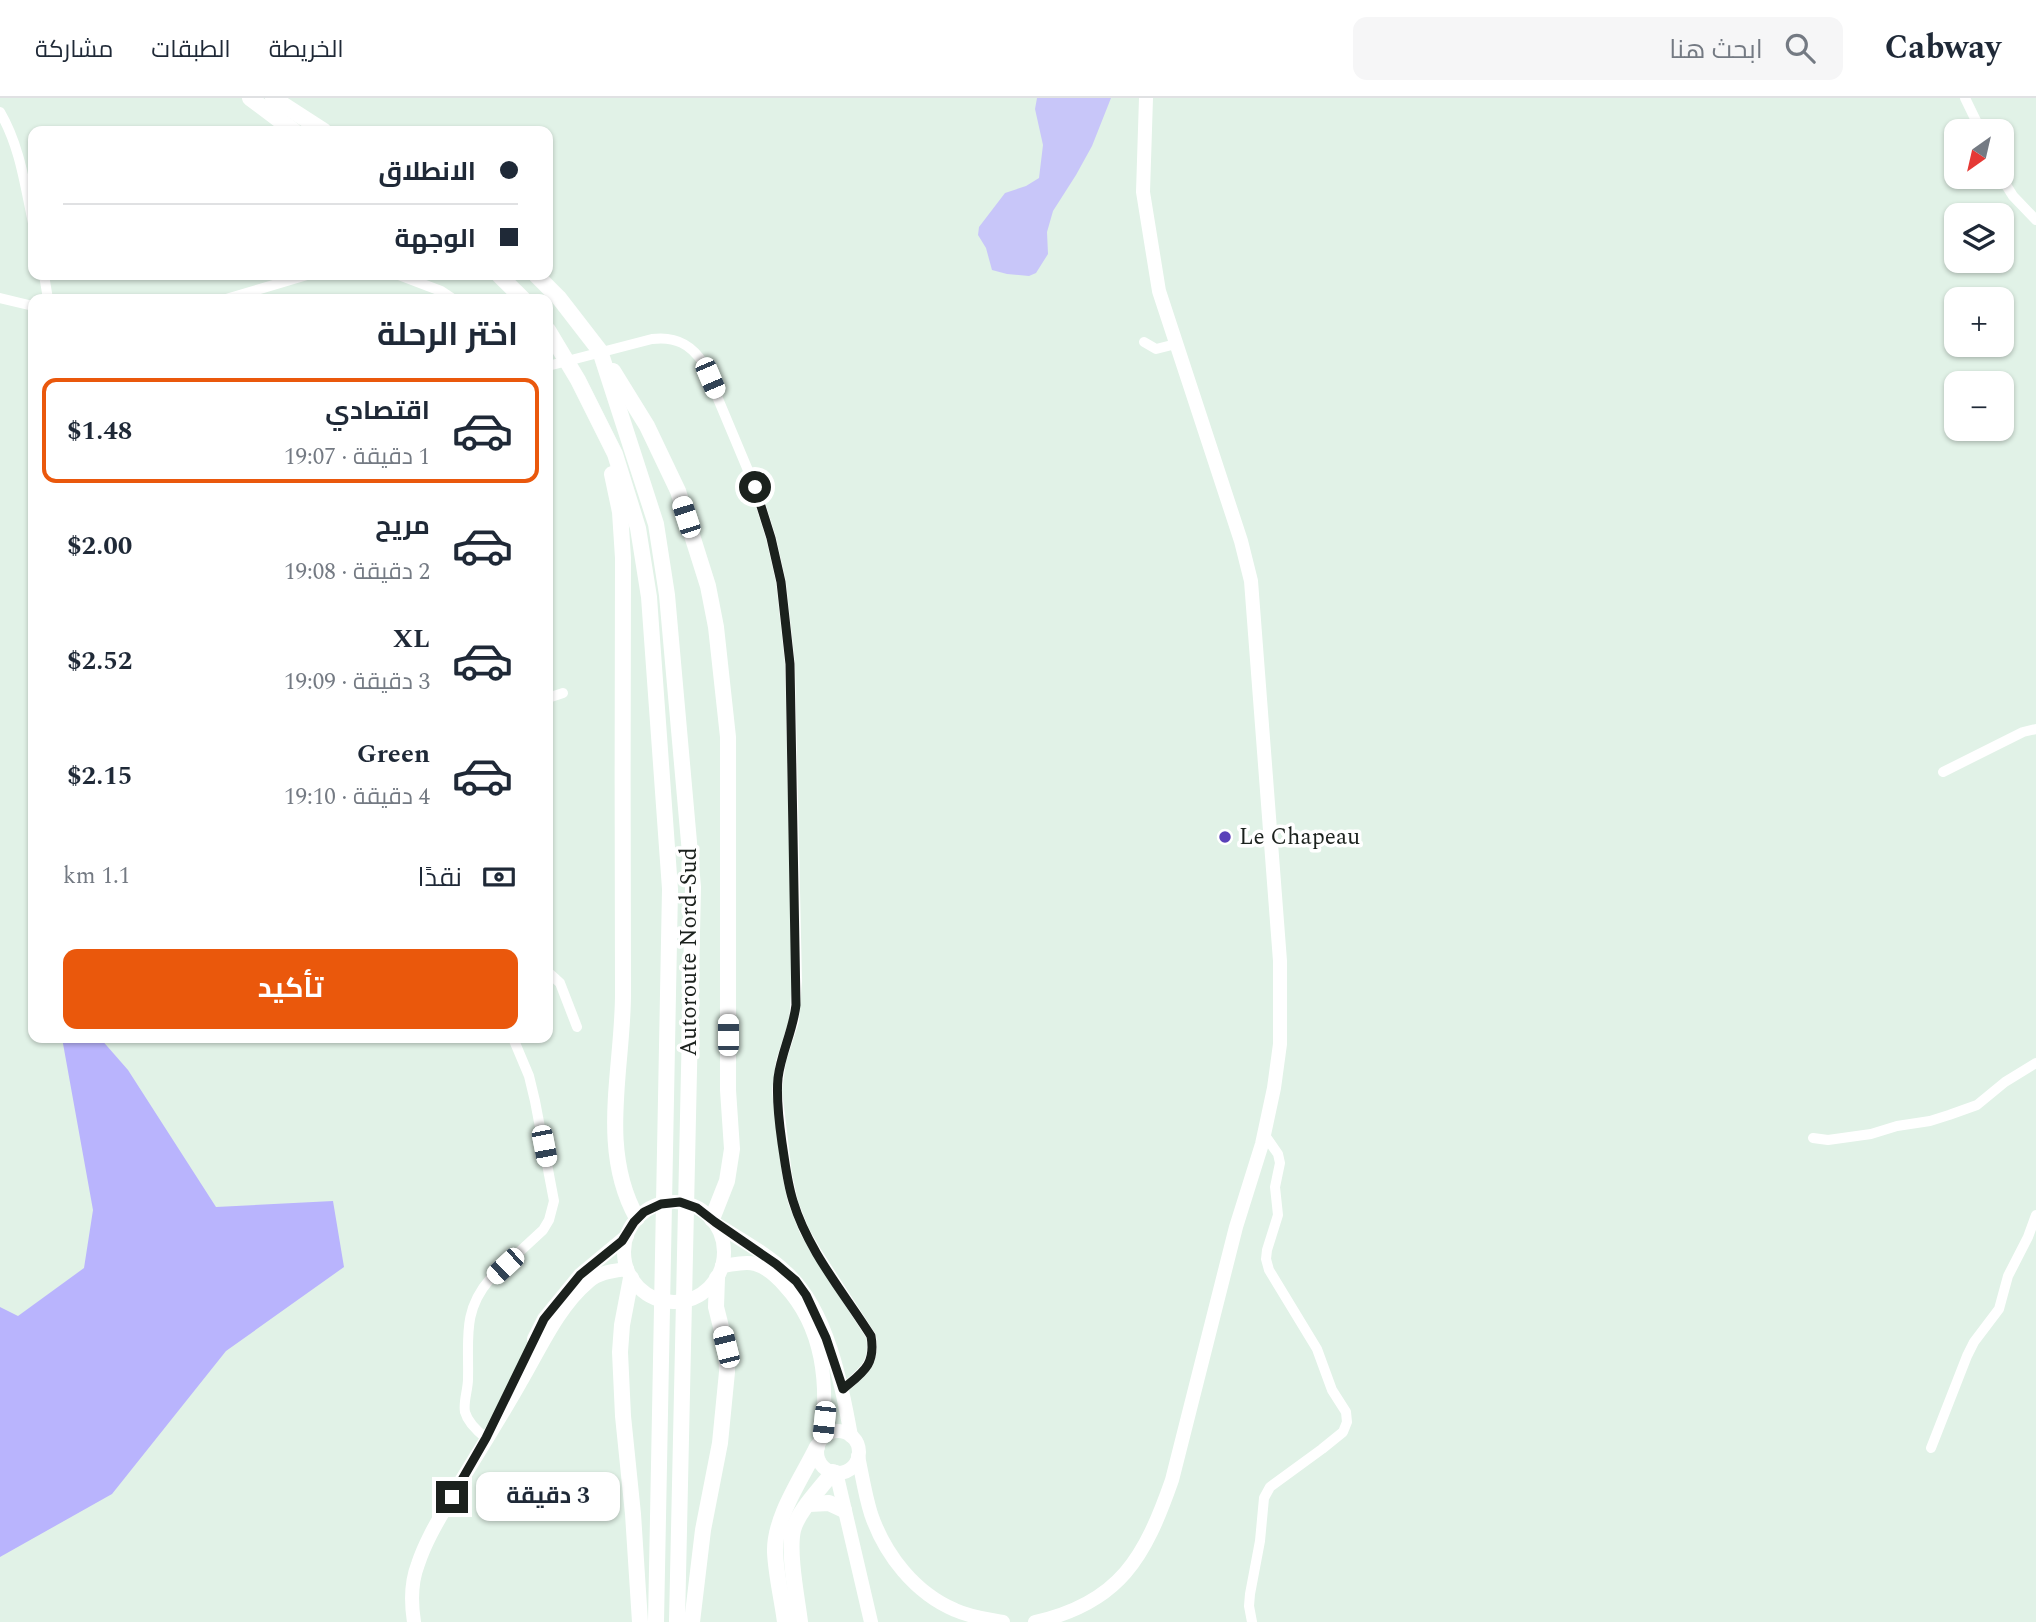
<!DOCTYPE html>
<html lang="ar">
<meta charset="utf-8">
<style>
body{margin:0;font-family:Spectral,Cairo,serif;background:#f6f6f7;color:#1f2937;direction:rtl;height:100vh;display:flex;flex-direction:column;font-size:26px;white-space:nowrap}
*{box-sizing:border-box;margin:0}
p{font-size:23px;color:#747a83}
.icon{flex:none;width:38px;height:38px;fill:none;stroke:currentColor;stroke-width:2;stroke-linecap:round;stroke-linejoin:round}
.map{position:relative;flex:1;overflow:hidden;direction:ltr}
.side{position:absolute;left:28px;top:196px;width:525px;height:749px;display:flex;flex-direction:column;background:#fff;border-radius:14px;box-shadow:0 2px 5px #0004;direction:rtl}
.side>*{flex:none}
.hud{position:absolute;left:28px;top:28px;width:525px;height:154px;border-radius:14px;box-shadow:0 2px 5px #0004;direction:rtl;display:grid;align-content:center;height:154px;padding:0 35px;background:#fff}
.needle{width:46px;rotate:214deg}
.controls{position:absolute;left:1944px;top:21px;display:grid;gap:14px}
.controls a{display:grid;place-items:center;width:70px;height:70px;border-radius:14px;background:#fff;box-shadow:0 2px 5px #0004;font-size:35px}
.end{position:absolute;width:32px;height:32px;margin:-16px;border:9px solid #1b211d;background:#fff;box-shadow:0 0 0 4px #fff}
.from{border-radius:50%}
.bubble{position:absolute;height:49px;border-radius:14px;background:#fff;box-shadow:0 2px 5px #0004;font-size:23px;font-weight:700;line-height:49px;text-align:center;direction:rtl}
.car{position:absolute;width:21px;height:42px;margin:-21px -10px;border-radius:9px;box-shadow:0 0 5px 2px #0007;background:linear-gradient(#fff 24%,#345 0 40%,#fff 0 76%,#345 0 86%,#fff 0)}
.hud b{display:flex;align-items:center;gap:24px;height:66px;font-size:26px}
.hud b+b{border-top:2px solid #e0e1e3}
.hud i{width:18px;height:18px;background:#1f2937}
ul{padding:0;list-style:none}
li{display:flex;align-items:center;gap:21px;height:105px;margin:0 14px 10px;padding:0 21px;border:4px solid transparent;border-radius:14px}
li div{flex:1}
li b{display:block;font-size:26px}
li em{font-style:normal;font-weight:700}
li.on{border-color:#ea580c}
li>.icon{width:63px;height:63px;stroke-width:1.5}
h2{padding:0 35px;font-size:32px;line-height:84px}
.pay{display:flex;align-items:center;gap:18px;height:77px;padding:0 35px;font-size:26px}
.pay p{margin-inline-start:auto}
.primary-button{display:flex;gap:14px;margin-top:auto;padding:14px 35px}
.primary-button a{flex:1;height:80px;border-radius:14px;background:#ea580c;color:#fff;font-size:28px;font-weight:700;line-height:80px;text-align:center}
header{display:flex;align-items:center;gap:42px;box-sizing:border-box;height:98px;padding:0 35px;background:#fff;border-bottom:2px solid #e0e1e3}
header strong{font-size:33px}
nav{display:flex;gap:38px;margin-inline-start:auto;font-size:24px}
.search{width:490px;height:63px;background:#f6f6f7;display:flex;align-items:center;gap:18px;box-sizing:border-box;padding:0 24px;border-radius:14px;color:#747a83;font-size:26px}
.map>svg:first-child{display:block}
</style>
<header>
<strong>Cabway</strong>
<div class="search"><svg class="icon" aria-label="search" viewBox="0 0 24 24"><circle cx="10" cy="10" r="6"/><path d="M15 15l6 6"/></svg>ابحث هنا</div>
<nav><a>الخريطة</a><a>الطبقات</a><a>مشاركة</a></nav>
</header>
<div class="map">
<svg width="2036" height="1524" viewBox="0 0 2036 1524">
<rect width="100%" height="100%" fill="#e1f2e7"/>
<polygon fill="#c8c6f9" points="1037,0 1111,0 1092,48 1076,77 1053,113 1047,134 1048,156 1036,175 1029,178 1007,176 992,172 986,150 978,137 979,129 1005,95 1026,88 1039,80 1043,47 1035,11"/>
<polygon fill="#b9b4fd" points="62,940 100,940 128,972 216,1109 333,1103 344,1169 226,1253 112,1396 0,1459 0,1209 18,1218 84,1170 93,1112"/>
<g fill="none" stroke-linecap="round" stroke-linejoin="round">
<g stroke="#fff" stroke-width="10">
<polyline points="1965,0 1981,33"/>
<path d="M0,14C20,48 25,88 33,125"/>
<polyline points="2001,79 2013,98 2036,122"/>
<polyline points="44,177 48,201"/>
<polyline points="399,177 441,193 453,201"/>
<polyline points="0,200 33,208"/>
<polyline points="226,201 307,177"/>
<polyline points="1144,244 1156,251 1176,246"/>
<path d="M548,268L652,241C675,238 691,246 703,265L755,389L771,440L781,484L790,566L797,883L794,923L781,963L777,993L787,1076L793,1104L804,1132L816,1153L871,1238C876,1267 862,1274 843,1291"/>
<polyline points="548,600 563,595"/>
<polyline points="1943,674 2023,634 2036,631"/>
<polyline points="548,874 560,885 577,929"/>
<polyline points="1813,1040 1828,1042 1871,1036 1897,1028 1930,1023 1949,1017 1977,1007 2005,984 2036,965"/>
<path d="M486,1340C477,1333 468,1325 465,1314C463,1304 468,1292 468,1281C469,1242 462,1213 490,1181L543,1132L549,1122L554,1103L535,1003L529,978L513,940"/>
<polyline points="1931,1350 1967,1258 1974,1244 1999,1211 2008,1178 2028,1139 2036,1117"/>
<polyline points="1252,1524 1249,1508 1250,1496 1260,1443 1264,1400 1270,1389 1322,1351 1343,1334 1347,1324 1346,1314 1332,1292 1317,1251 1269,1172 1266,1161 1267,1152 1278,1117 1275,1089 1280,1065 1278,1056 1264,1036"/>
</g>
<g stroke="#fff" stroke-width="14">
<circle cx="674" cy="1154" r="50"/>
<path d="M716,1126C740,1141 767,1156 787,1175C827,1211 842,1287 851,1338"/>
<path d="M722,1168C732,1167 745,1163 755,1166C766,1169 777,1179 785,1188C824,1230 828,1286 822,1340"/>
<polyline points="534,1241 544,1221 580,1177 627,1138"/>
<circle cx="838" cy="1354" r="21"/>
<path d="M858,1358C862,1377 865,1397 871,1416C885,1457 915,1495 955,1512C970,1519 987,1521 1003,1524"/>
<polyline points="836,1374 871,1524"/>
<path d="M414,1524C411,1505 411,1484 418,1466C426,1442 439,1421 451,1400C474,1361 498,1324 520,1285C539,1253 558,1209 588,1184C599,1174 613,1173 627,1171"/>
<path d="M1035,1524C1120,1505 1145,1459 1172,1382L1236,1129L1262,1046L1274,990L1280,946V863L1251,483L1241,443L1159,193L1143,94L1146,0"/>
</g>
<g stroke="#fff" stroke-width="16">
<polyline points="250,0 294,33"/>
<polyline points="273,0 324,33"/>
<polyline points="499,177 523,201"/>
<polyline points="536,177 559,200 600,253 656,426 667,497 693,789 677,1524"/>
<polyline points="548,232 578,282 615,356 638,430 649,499 670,791 656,1524"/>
<polyline points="613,273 647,328 678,393 708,488 716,529 728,639 728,992 732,1051 727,1083 712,1121"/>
<path d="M612,376L620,414L623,460C622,605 623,751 623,896C623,971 598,1051 637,1120"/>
<polyline points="631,1180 622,1227 620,1254 623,1318 633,1416 640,1524"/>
<polyline points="809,1406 829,1405 844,1412"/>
<polyline points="692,1524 703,1432 720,1345 727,1274 726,1249 716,1209 717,1180"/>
<path d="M785,1524C782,1501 776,1477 775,1454C774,1419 802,1380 817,1349"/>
<path d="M800,1524C797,1500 788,1455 793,1432C798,1413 821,1390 833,1374"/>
</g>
</g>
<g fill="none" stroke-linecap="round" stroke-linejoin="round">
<path stroke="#1b211d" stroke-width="9" d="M452,1399L486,1340L544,1221L580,1177L622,1143L634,1124L644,1114L661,1106L680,1104L697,1110L715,1124L776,1166L796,1183L806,1197L826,1240L843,1291C863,1274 876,1267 871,1238C844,1195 808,1153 793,1103C787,1084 785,1064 782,1045C779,1024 776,1001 778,980C781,955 793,933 796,907L790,566L781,484L771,440L755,389"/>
</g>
<circle fill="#5a41b9" stroke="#fff" stroke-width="2.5" cx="1225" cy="739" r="7"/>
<g text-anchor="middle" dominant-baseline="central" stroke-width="7" stroke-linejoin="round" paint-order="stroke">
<g font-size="23" fill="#1b211d" stroke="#fff" text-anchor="start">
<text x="1239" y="739">Le Chapeau</text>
</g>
<g font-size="23" fill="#1b211d" stroke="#fff">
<text transform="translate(689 854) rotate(-90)">Autoroute Nord-Sud</text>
</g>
</g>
</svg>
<div class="controls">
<a><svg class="needle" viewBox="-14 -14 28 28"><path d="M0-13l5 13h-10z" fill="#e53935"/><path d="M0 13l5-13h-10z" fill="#747a83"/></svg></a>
<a><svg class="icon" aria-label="layers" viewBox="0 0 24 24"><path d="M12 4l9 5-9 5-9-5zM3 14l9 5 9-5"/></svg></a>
<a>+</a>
<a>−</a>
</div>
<i class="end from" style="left:755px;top:389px"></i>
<i class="end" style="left:452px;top:1399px"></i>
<div class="bubble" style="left:476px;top:1374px;width:144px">3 دقيقة</div>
<i class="car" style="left:710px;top:280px;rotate:157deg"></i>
<i class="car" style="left:686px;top:419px;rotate:342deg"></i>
<i class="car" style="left:728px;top:937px;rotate:0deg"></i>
<i class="car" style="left:544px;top:1048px;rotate:169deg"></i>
<i class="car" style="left:505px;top:1168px;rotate:227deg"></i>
<i class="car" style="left:726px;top:1249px;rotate:346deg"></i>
<i class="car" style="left:824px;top:1324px;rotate:186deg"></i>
<div class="hud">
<b><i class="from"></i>الانطلاق</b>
<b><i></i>الوجهة</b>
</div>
<section class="side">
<h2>اختر الرحلة</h2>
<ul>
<li class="on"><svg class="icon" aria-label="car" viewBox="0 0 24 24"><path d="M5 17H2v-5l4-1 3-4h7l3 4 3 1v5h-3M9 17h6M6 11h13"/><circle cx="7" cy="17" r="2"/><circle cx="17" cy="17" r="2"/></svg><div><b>اقتصادي</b><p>1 دقيقة · 19:07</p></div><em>$1.48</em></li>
<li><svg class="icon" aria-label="car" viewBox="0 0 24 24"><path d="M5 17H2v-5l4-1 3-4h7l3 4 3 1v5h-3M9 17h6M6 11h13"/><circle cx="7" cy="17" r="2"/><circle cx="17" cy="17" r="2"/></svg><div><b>مريح</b><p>2 دقيقة · 19:08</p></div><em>$2.00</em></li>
<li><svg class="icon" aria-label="car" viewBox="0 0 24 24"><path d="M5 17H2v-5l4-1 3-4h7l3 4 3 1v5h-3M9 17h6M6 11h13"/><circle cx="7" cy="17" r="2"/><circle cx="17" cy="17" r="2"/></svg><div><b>XL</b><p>3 دقيقة · 19:09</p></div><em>$2.52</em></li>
<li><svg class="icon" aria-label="car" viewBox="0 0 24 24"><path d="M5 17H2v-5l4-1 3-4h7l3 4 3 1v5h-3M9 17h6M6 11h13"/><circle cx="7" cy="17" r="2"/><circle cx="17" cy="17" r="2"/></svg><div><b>Green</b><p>4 دقيقة · 19:10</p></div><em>$2.15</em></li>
</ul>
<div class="pay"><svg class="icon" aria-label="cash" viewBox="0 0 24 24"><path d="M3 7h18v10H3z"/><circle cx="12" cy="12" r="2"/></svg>نقدًا<p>1.1 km</p></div>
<div class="primary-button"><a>تأكيد</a></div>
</section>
</div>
